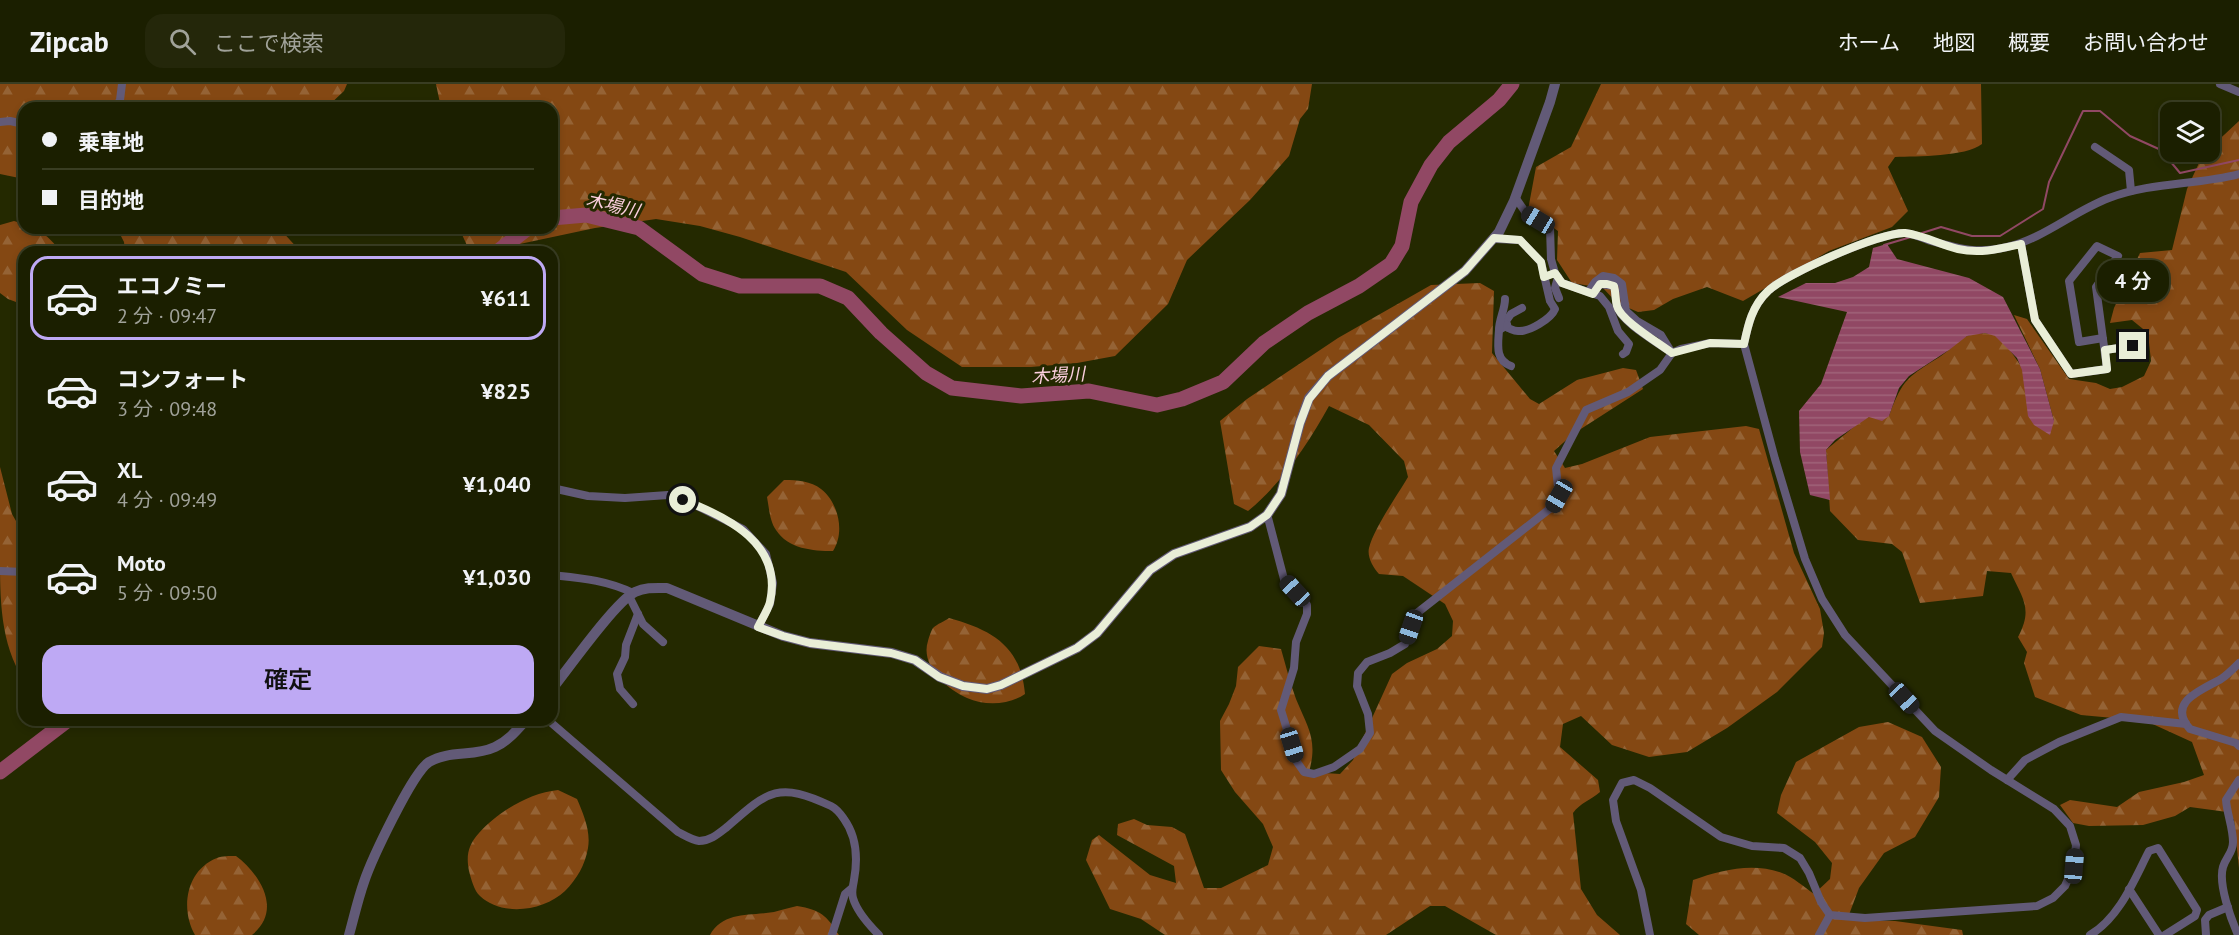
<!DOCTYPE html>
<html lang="ja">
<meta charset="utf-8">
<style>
body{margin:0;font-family:"PT Sans","Noto Sans JP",sans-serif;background:#24270a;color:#f1f3f6;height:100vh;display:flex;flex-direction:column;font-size:22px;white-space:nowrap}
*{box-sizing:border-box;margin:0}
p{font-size:20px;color:#a0a299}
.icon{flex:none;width:33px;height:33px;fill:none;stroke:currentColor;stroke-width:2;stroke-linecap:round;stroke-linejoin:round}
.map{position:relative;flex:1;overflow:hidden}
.panel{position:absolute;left:18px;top:162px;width:540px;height:480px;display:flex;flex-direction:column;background:#1b1f00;border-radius:18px;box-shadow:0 3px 9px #0003,0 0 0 2px #393d22}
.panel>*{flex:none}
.top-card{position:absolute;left:18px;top:18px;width:540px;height:132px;border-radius:18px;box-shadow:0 3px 9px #0003,0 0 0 2px #393d22;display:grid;align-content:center;height:132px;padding:0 24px;background:#1b1f00}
.controls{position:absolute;left:2160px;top:18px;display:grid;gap:12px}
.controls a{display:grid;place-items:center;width:60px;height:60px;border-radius:12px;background:#1b1f00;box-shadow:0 3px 9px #0003,0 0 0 2px #393d22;font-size:30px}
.end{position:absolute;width:27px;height:27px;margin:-14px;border:8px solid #e9eed7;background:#111;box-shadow:0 0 0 3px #111}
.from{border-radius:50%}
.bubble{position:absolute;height:42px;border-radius:18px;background:#1b1f00;box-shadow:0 3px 9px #0003,0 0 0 2px #393d22;font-size:20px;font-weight:600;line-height:42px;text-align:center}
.car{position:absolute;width:18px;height:36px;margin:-18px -9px;border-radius:8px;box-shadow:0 0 4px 2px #0007;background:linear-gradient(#222 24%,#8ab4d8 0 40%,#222 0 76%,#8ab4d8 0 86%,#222 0)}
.top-card b{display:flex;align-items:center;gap:21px;height:57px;font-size:22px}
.top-card b+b{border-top:2px solid #393d22}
.top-card i{width:15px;height:15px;background:#f1f3f6}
ul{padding:10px 0 0;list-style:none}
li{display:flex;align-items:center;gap:18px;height:84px;margin:0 12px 9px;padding:0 12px;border:3px solid transparent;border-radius:18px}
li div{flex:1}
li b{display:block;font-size:22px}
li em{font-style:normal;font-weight:600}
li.selected{border-color:#bea9f4}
li>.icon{width:54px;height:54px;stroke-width:1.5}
.action{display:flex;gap:12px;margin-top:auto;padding:12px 24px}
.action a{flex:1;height:69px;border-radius:18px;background:#bea9f4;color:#111;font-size:24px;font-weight:600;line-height:69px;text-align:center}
header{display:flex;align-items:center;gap:36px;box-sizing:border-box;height:84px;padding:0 30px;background:#1b1f00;border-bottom:2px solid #393d22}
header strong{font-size:28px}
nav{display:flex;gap:33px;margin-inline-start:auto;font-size:21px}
.search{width:420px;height:54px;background:#24270a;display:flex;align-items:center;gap:15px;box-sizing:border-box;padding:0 21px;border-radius:18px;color:#a0a299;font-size:22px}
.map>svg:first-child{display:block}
</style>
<header>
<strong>Zipcab</strong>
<div class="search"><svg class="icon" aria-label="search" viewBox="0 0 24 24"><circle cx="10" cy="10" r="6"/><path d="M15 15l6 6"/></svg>ここで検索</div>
<nav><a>ホーム</a><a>地図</a><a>概要</a><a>お問い合わせ</a></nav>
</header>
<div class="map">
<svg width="2239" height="851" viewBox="0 0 2239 851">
<defs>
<pattern id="forest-firs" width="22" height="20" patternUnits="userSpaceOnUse" patternTransform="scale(1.5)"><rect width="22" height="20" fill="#844813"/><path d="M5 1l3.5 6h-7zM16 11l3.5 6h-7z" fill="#956335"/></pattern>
<pattern id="water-rules" width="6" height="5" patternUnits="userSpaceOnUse" patternTransform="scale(1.5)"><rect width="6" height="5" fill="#914864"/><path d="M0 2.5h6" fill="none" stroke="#a06379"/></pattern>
</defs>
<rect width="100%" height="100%" fill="#242900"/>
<g fill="url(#forest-firs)">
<polygon points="0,0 347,0 344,7 326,24 24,24 24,95 0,90"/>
<polygon points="436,0 1312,0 1308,25 1300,35 1289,72 1250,116 1187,176 1168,220 1115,272 1077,279 1031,283 962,283 907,246 846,188 740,153 700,142 656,135 595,144 482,168 470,168 459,144 552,144 552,24 441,24"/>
<path d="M1601,0H1981L1982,60C1965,73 1917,72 1895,73L1888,83L1908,127L1892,143L1829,167L1743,217L1707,203L1673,215L1654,226L1638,228L1617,219L1603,204L1572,199L1557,176L1558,147L1528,126L1536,83L1571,63Z"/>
<path d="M2239,37V784L2234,736L2227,728L2190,723L2175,732L2143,741L2089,742L2073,739L2060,721L2070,716L2117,723L2139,708L2184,698L2204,691L2192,658L2146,637L2081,631L2035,613L2024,579L2027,568L2018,553C2033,525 2023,515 2011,489L1987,487L1983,512L1920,519L1902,468L1892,460L1858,456L1830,427L1826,366L1861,337L1869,333L1889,332C1903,294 1908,293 1941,272C1950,266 1958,256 1967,252C1974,249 1987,248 1994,251C2012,260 2042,318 2054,337L2040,285L2014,231L2027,235L2069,295L2096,299L2110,305L2122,303L2144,292L2151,277L2148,249L2132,236L2110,239L2114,224L2140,169L2172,166L2187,105L2204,68H2210V64Z"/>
<path d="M14,137L24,140V144C41,144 51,155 61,168H24V221L8,215L0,209V141Z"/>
<polygon points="117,144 279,144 301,168 125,168 124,158"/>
<path d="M1480,199L1494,207L1492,269L1530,315L1539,320L1577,296L1623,284L1636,286L1643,305L1573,350L1554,367L1565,384L1582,380L1650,353L1746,342L1759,345L1794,469L1820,525L1824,549L1822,563L1777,608L1727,644L1687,668L1649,673L1612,661L1581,632L1563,640L1560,663L1598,696L1600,708C1591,716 1580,719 1573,729L1581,805L1597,831L1620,851H1496L1445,822H1430L1386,851H1165L1141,835L1110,825L1086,776L1092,756L1099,751L1150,791L1176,799L1174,782L1117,751L1118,740L1134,735L1147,741L1172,743L1185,750L1204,804H1221L1268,781L1273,763L1263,740L1235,708L1221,686L1220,637L1229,620L1236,602L1238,583L1259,562L1281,565C1286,582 1290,599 1296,615C1308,644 1318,656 1309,688L1340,690L1353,676L1392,590L1407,579L1437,565L1452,552L1453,537L1445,520L1403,492L1379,490C1373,483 1367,473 1369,464C1374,444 1397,412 1408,393L1404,377L1369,341L1329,322C1308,360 1282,399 1248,427L1234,420L1220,337L1247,315L1338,254L1431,201Z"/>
<path d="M0,383L12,430L24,451V596C0,560 0,514 0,471C0,442 0,412 0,383Z"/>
<path d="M784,396C797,396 811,397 821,405C839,419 845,449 833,467C813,467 788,465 776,446C770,438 769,424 767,413Z"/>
<path d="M949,534C992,546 1021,562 1025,610C1009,621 985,622 967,614C946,605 920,581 928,557C929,553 931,547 933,544C937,540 945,537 949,534Z"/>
<path d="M54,636H100C86,644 67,648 54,636Z"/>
<path d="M1888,638L1922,653L1941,683L1939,713L1915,753L1884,769L1859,804L1847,836L1895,837L1962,846L1963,851H1699L1686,840L1693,796C1721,786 1753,778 1782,789C1793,793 1804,803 1814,810L1830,795L1832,779L1815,758L1777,729L1781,711L1796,678L1859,643Z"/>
<path d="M558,706L577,715C583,729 591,747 588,764C585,781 577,795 565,807C544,827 502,833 480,812C474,807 471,794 469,787C466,772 468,761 479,749C498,728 529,709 558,706Z"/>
<path d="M236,772C260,790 283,826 252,851H195C180,825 186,786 217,774C222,772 230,772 236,772Z"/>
<path d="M797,822C821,826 826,831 839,851H710C723,827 751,832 774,828C781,826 789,824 797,822Z"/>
</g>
<polygon fill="url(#water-rules)" points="1887,160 1897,175 1969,194 2003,213 2040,285 2054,337 2050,351 2034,341 2028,332 2022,286 2017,274 1995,252 1985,249 1967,252 1949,266 1909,292 1899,304 1889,332 1882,337 1869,333 1835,356 1826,366 1830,416 1810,411 1800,368 1799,327 1821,300 1847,228 1778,213 1806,199 1835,199 1853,193 1869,183 1873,164"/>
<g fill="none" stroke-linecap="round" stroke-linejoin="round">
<g stroke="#914864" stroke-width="2">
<polyline points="1922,149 1941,143 1972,152 2000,152 2043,125 2049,98 2083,27 2100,27 2130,52 2161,66 2180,89 2239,76"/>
<polyline points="1884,161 1911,153"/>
</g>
<g stroke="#914864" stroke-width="15">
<polyline points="552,134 586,131 639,144 702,190 740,202 820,202 848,214 881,249 926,289 952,304 1021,312 1089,307 1157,321 1182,315 1223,298 1264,259 1308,229 1359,202 1391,180 1402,162 1411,118 1431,81 1449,58 1499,16 1512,0"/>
<polyline points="497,168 528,144"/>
<polyline points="0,688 68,636"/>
</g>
<g stroke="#625a77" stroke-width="8">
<polyline points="2220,0 2239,8"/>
<polyline points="115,24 120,16 122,0"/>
<polyline points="0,38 10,37 24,40"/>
<polyline points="2095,63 2129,86 2131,107"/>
<polyline points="1515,113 1526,129 1550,144 1551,175 1555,189 1562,199 1600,212 1609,223 1618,247 1629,260 1626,268 1623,270"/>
<path d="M1494,155L1520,156L1541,178L1550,217L1555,225C1551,235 1529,248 1518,247C1514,247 1511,245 1508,244L1506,237L1511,230L1522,224"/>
<polyline points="2021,160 2035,236 2071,290 2107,285 2096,203 2118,172 2097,162 2069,197 2079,258 2103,254"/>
<polyline points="1558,193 1555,204 1559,214"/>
<path d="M1595,207L1600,200L1614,202C1616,210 1615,218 1618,225C1624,239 1655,257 1669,267"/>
<polyline points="1588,208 1595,198 1603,192 1614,194 1622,200 1626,227 1637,237 1661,251 1672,269"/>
<path d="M1507,241L1499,246C1498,261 1495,276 1511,282"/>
<path d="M1499,246C1499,235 1505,226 1505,215"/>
<polyline points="2105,266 2133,262"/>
<polyline points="552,404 588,412 625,414 668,411 697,422 743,445 766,470 773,499 770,520 758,543"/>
<polyline points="1267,430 1284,495 1307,521 1307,530 1296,558 1294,584 1281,626 1297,678 1304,688 1314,690 1334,683 1360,665 1370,649 1368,630 1357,602 1358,589 1367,578 1390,569 1405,560 1417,529 1552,423 1559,412 1556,384 1586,326 1628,308 1660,286 1672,269 1681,265 1710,259 1744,260"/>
<polyline points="0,487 24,488"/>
<path d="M552,491C580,494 607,496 633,509"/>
<polyline points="629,512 643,540 663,558"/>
<path d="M2239,579C2233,585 2227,591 2221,595C2202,606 2166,618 2190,645L2236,659L2239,662"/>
<polyline points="633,620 620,605 617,590 625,573 626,561 638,530"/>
<path d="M548,636L678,748C684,751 692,756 699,757C710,757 718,750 727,743C768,707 778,697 831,722C837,725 840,729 844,735C857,753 858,774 854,796C853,803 851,807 853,814C857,828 869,841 879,851"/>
<polyline points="2007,696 2025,676 2059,658 2121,633 2186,640"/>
<polyline points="2129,805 2159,851"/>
<polyline points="832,851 845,810 852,804"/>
<path d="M1650,851L1641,806L1616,737L1613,716L1622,699L1634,696L1650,704L1721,753L1752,762L1784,764L1800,774L1809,789L1821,818L1830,831L1865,834L2037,822L2053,814L2065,802L2074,782L2076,761L2070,742L2054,725L1991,686L1935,647L1845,551L1822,515L1805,475L1775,375L1744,260C1748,241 1752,222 1768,207C1785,190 1881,148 1905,149C1914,150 1923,154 1931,157C1960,165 1977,170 2007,163C2043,155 2074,127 2109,114C2151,98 2197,101 2239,90"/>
<polyline points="1819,851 1830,831"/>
<path d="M2090,851C2120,833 2134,796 2149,767L2158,764L2197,826L2195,832L2165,851"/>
<polyline points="2206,851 2205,836 2209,831 2228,823"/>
<path d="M2238,851C2231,835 2218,800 2223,783C2226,773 2233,769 2233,758C2233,744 2227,730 2226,716L2239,696"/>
</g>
<g stroke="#625a77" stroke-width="10">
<path d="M552,605C568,585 616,517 635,508C646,503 656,504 667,504L783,552L810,559L892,569L915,576L940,593L963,602L987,605L1001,601L1077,564L1097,549L1150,486L1174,470L1250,443L1267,431L1281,410L1300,339L1309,314L1328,292L1465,187L1499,148L1514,117L1550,18L1555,0"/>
<path d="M349,851C354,833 358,815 364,798C371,777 412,689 429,678C449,666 474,673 495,663C508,657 517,646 526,636"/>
</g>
</g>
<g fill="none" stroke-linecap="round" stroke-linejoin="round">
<path stroke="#e9eed7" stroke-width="8" d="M683,416C728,433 783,460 770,518C768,526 762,535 758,543L783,552L810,559L891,569L915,576L939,593L963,602L987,605L1001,601L1077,564L1097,549L1150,486L1174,470L1250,443L1267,431L1281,410L1300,339L1309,315L1328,292L1465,187L1494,154L1520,156L1541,178L1544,193L1555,189L1562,199L1593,210L1600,200H1607L1614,202C1616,209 1615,215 1617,222C1620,236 1659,259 1672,269L1710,259L1744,260C1748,241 1752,222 1768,207C1785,190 1881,148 1905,149C1923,151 1941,161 1958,165C1980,170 1999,165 2021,160L2035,236L2071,290L2107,285L2105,266L2133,262"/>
</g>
<g text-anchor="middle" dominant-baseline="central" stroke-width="6" stroke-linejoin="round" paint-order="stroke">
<g font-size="18" font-style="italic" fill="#fdd0df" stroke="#242900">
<text transform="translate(613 121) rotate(13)">木場川</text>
<text transform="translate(1058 291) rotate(-3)">木場川</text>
</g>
</g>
</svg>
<div class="controls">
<a><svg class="icon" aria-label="layers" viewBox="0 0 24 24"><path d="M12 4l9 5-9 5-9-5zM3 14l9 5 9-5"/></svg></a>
</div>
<i class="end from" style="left:683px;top:416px"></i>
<i class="end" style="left:2133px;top:262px"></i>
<div class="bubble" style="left:2097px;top:176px;width:72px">4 分</div>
<i class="car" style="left:1538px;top:136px;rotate:301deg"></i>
<i class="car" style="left:1559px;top:412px;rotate:210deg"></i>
<i class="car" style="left:1295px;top:507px;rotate:317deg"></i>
<i class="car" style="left:1411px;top:543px;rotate:199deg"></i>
<i class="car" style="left:1904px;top:614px;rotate:137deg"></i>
<i class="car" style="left:1292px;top:661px;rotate:163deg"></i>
<i class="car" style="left:2074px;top:782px;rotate:5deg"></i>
<div class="top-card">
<b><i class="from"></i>乗車地</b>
<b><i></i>目的地</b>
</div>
<section class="panel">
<ul>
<li class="selected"><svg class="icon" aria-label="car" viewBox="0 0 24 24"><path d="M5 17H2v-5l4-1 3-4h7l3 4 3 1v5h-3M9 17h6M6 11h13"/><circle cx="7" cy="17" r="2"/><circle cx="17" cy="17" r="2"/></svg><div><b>エコノミー</b><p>2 分 · 09:47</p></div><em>¥611</em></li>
<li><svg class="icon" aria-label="car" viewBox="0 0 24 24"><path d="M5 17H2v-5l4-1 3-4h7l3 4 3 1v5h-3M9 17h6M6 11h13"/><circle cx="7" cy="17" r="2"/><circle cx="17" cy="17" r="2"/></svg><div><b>コンフォート</b><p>3 分 · 09:48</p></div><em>¥825</em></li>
<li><svg class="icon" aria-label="car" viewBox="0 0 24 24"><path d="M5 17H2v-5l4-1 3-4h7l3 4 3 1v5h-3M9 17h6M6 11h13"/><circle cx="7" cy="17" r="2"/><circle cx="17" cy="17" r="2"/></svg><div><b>XL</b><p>4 分 · 09:49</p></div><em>¥1,040</em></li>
<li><svg class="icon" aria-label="car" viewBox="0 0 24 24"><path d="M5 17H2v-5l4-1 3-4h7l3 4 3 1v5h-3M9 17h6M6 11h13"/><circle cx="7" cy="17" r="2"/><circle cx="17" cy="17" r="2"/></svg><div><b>Moto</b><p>5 分 · 09:50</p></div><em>¥1,030</em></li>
</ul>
<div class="action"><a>確定</a></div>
</section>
</div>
